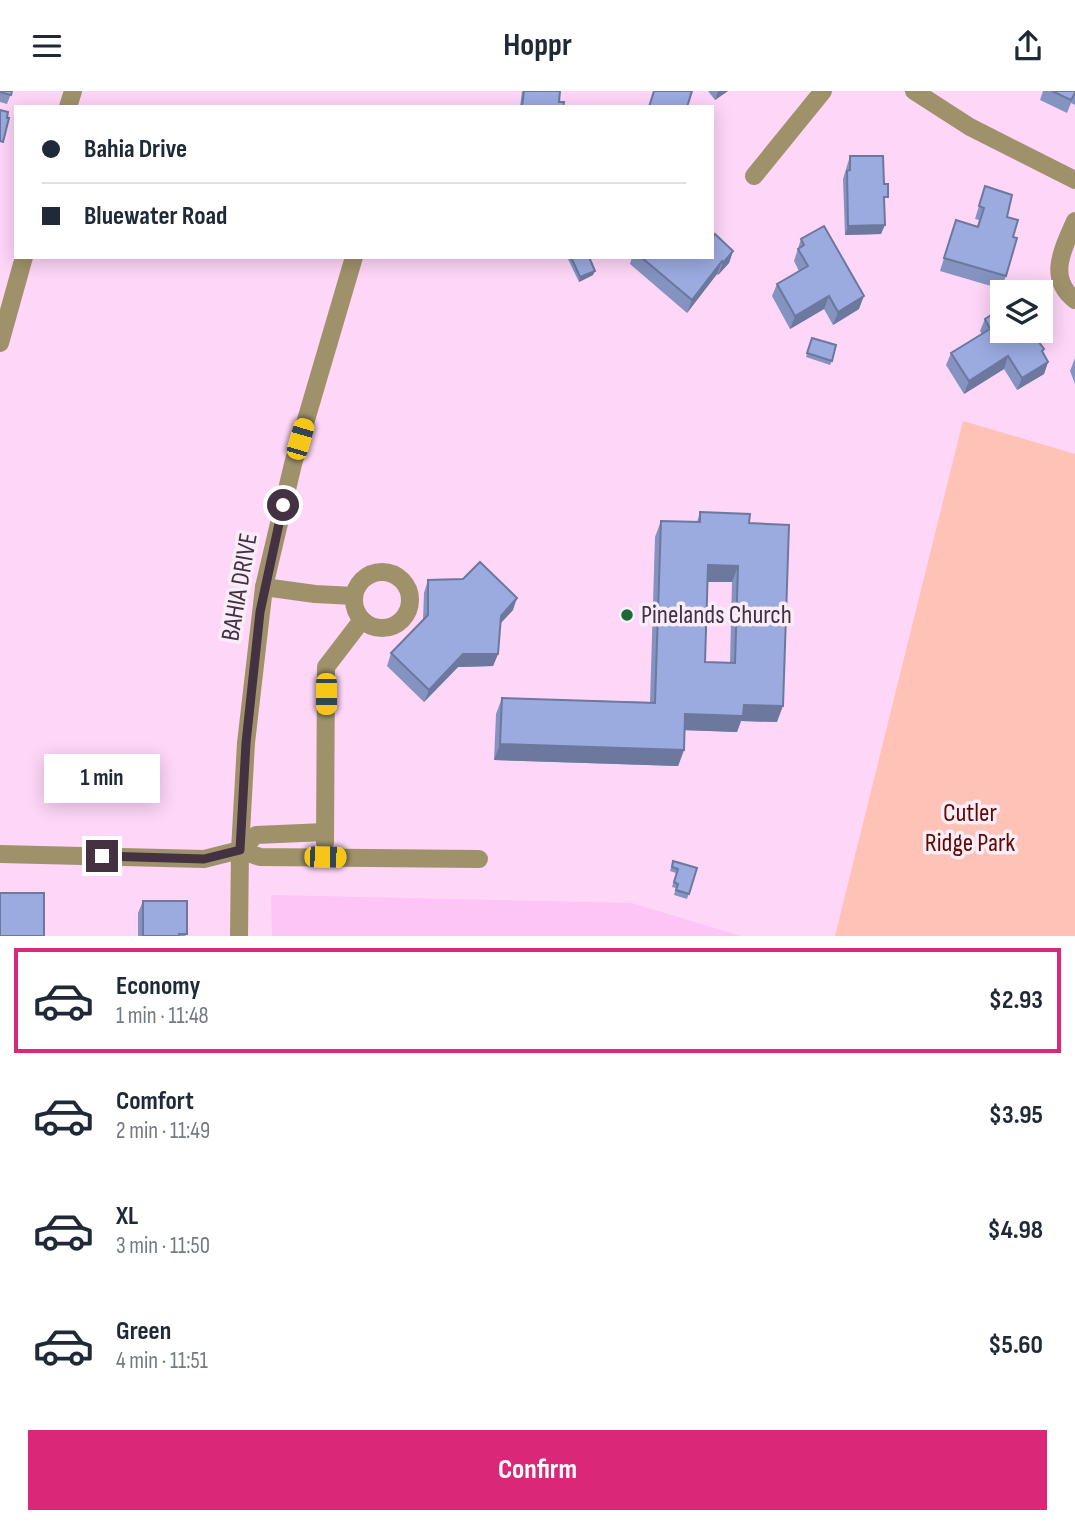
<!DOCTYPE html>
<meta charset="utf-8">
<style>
body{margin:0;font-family:"Sofia Sans Condensed",sans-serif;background:#f2f2f3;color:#1f2937;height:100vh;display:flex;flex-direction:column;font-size:26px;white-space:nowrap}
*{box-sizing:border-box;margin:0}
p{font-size:23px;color:#747a83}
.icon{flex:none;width:38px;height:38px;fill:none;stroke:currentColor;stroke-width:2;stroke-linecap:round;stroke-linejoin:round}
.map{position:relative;height:845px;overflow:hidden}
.sheet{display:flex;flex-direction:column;background:#fff;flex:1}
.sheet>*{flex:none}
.hud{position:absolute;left:14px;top:14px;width:700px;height:154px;border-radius:0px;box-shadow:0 4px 18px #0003;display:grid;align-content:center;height:154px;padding:0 28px;background:#fff}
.buttons{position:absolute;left:990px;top:189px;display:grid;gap:14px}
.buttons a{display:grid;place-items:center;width:63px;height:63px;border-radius:0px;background:#fff;box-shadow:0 4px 18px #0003;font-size:35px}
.end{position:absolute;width:32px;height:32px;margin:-16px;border:9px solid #443142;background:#fff;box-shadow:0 0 0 4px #fff}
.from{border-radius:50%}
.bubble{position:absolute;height:49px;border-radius:0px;background:#fff;box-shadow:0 4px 18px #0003;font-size:23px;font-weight:700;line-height:49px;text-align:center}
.car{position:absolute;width:21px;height:42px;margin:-21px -10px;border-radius:9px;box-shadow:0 0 5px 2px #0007;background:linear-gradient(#f5c518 24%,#345 0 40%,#f5c518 0 76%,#345 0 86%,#f5c518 0)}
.hud b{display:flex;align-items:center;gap:24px;height:66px;font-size:26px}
.hud b+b{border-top:2px solid #e0e1e3}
.hud i{width:18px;height:18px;background:#1f2937}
ul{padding:12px 0 0;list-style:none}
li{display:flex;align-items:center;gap:21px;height:105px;margin:0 14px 10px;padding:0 14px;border:4px solid transparent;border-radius:0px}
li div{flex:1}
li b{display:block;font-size:26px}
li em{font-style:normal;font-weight:700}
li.current{border-color:#db2777}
li>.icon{width:63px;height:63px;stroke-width:1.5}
.button{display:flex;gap:14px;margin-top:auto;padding:14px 28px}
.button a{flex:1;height:80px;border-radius:0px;background:#db2777;color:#fff;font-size:28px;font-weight:700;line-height:80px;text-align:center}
header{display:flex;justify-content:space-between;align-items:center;height:91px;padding:0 28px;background:#fff;font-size:32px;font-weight:700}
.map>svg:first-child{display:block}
</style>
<header><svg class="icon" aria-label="menu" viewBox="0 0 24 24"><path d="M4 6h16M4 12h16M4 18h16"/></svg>Hoppr<svg class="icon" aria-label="share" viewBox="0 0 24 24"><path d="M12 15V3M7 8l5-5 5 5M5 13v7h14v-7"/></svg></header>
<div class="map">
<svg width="1075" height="845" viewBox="0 0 1075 845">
<rect width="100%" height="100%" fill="#fed6f8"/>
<polygon fill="#fdc5f5" points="271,804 632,812 741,845 272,845"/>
<polygon fill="#fec2b6" points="963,330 1075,363 1075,845 835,845"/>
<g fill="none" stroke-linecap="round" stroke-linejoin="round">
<g stroke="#9f926b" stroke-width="18">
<polyline points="914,0 970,36 1075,89"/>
<polyline points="68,16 73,0"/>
<polyline points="754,85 823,0"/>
<path d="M1075,130C1064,156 1046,187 1075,209"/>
<polyline points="0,252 24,166"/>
<circle cx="382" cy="509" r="28"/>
<polyline points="264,496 315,503 354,505"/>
<polyline points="325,741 256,744 240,759 260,766 479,768"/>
<polyline points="325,752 326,576 362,529"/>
<polyline points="0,763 204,768 240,759"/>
<polyline points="239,845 240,759 246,652 264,496 293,373 354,166"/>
</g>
</g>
<g fill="#8593c1" fill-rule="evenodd">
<polygon points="0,0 12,0 7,13 0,11"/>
<polygon points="522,0 560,0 559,11 563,16 520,16"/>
<polygon points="708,0 728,0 715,9"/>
<polygon points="1043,0 1075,0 1075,14 1071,12 1067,22 1040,9"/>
<polygon points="850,65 885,115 881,143 845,144 843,88"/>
<polygon points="985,95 1007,126 1013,146 1006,185 1001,198 940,180 956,129 977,135 979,129 975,128"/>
<polygon points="801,148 859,218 833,234 824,218 790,238 772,205 777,193 799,180 794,170"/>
<polygon points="733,160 729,172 718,184 717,183 687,222 630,173 632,166 712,166"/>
<polygon points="569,166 589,166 593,184 579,191 568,168"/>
<polygon points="985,228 1038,244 1037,247 1043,262 1048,271 1044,283 1017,299 1004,278 964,303 946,274 951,262 982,243 980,240"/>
<polygon points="812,247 832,270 830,274 806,266"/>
<polygon points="1075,267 1075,293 1070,280"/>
<path d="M700,421L749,432L777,631L741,630L737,641L685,639L684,659L678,675L494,669L496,623L502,607L650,611L655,446L661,430L697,431ZM707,491H732L730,572L705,571Z"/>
<polygon points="428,489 513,519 500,533 498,563 493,575 458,576 424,611 387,575 391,562 423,529 424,502"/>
<polygon points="673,770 697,777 687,808 674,804 676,797 672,796 676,782 670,780"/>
<polygon points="143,810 186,845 138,845 138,822"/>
</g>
<g fill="#6c789d">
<polygon points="718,0 728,0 715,9"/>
<polygon points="885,134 881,143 845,144 848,135"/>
<polygon points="733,160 729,172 718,184 723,172"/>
<polygon points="722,170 717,183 687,222 692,209"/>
<polygon points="595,180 593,184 579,191 580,186"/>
<polygon points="829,205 824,218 790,238 795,225"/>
<polygon points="864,205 859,218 833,234 838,221"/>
<polygon points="1008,265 1004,278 964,303 969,290"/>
<polygon points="1048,271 1044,283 1017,299 1022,287"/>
<polygon points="708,474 738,475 732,491 702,491"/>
<polygon points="517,507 513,519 496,537 501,525"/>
<polygon points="463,563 498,563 493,575 458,576 424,611 429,599"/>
<polygon points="744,614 783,615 777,631 741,630 737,641 679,639 685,623"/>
<polygon points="500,653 684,659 678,675 494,669"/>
</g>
<g fill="#9babe0" stroke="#6c789d" stroke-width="2" fill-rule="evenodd">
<polygon points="0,0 12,0 11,4 0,1"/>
<polygon points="524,0 560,0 559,11 564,11 563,16 522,16"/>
<polygon points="654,0 692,0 687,16 649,16"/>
<polygon points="1052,0 1075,0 1075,2 1071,9"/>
<polygon points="0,19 8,21 7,27 9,27 3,51 0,50"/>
<polygon points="850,65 883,65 884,93 888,93 888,106 884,106 885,134 848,135 847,80 850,79"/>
<polygon points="985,95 1012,104 1007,126 1018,129 1013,146 1017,147 1006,185 944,167 956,129 978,136 984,117 979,115"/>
<polygon points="824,135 864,205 838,221 829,205 795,225 777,193 808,175 798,158 804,154 801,148"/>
<polygon points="715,143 733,160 723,172 722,170 692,209 641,166 712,166 712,147"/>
<polygon points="571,166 589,166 595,180 580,186"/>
<polygon points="1003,216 1003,240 1035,240 1038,244 1035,246 1044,258 1042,260 1048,271 1022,287 1008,265 969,290 951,262 990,238 985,228"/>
<polygon points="812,247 836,254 832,270 807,262"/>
<path d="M700,421L750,423L749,432L789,434L783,615L744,614L743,625L685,623L684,659L500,653L502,607L655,612L661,430L700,431ZM708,474L738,475L735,572L705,571Z"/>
<polygon points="480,471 517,507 501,525 498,563 463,563 429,599 391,562 428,524 428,489 463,488"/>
<polygon points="673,770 697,777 689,803 676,799 678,793 674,791 678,778 672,776"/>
<rect x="0" y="802" width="44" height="43"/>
<polygon points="143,810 187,810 187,843 179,843 179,845 143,845"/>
</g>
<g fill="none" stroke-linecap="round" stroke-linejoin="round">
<polyline stroke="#443142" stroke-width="9" points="102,765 204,768 240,759 246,652 260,521 283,414"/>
</g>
<circle fill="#1c6937" stroke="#f9eef7" stroke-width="2.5" cx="627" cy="524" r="7"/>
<g text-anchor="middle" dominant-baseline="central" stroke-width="7" stroke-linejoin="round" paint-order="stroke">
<g font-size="26" fill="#443142" stroke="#f9eef7">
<text transform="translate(240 496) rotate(-80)">BAHIA DRIVE</text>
</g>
<g font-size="26" fill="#443142" stroke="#f9eef7" text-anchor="start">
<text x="641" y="524">Pinelands Church</text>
</g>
<g font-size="26" fill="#640800" stroke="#f9eef7">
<text x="970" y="722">Cutler<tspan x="970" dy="30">Ridge Park</tspan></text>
</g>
</g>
</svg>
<div class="buttons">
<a><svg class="icon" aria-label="layers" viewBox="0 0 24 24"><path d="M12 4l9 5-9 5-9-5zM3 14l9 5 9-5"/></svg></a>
</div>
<i class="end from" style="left:283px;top:414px"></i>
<i class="end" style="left:102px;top:765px"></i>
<div class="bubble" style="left:44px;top:663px;width:116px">1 min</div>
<i class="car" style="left:300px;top:348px;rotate:16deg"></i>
<i class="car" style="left:326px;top:603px;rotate:180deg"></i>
<i class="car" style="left:325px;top:766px;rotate:91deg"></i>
<div class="hud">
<b><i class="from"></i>Bahia Drive</b>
<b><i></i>Bluewater Road</b>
</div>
</div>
<section class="sheet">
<ul>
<li class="current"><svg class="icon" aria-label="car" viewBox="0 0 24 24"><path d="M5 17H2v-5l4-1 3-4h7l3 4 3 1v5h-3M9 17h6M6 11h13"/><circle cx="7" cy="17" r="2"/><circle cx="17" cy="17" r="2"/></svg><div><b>Economy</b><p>1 min · 11:48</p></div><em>$2.93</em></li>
<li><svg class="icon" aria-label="car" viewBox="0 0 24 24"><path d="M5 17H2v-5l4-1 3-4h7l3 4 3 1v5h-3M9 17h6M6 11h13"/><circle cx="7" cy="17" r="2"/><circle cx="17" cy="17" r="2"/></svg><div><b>Comfort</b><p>2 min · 11:49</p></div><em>$3.95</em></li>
<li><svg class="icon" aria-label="car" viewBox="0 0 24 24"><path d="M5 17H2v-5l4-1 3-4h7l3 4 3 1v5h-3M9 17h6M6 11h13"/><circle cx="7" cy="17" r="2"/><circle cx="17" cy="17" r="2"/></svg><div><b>XL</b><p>3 min · 11:50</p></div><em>$4.98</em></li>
<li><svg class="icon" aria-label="car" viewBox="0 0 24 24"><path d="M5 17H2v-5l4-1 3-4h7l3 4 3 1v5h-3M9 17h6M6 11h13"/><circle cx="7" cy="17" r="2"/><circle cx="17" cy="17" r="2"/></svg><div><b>Green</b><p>4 min · 11:51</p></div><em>$5.60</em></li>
</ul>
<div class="button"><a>Confirm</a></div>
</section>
